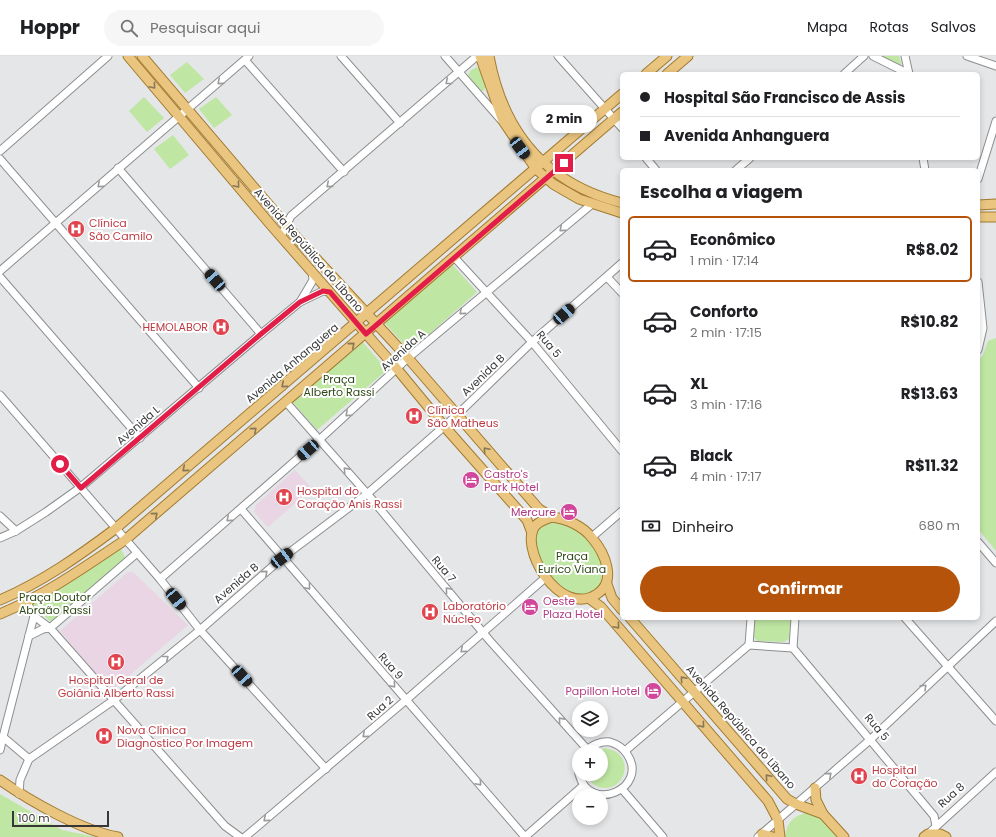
<!DOCTYPE html>
<html lang="pt">
<meta charset="utf-8">
<style>
body{margin:0;font-family:Poppins,sans-serif;background:#f6f6f6;color:#202124;height:100vh;display:flex;flex-direction:column;font-size:15px;white-space:nowrap}
*{box-sizing:border-box;margin:0}
p{font-size:13px;color:#757577}
.icon{flex:none;width:22px;height:22px;fill:none;stroke:currentColor;stroke-width:2;stroke-linecap:round;stroke-linejoin:round}
.map{position:relative;flex:1;overflow:hidden}
.panel{position:absolute;left:620px;top:112px;width:360px;height:452px;display:flex;flex-direction:column;background:#fff;border-radius:6px;box-shadow:0 2px 6px #0003}
.panel>*{flex:none}
.guide{position:absolute;left:620px;top:16px;width:360px;height:88px;border-radius:6px;box-shadow:0 2px 6px #0003;display:grid;align-content:center;height:88px;padding:0 20px;background:#fff}
.buttons{position:absolute;left:572px;top:645px;display:grid;gap:8px}
.buttons a{display:grid;place-items:center;width:36px;height:36px;border-radius:50%;background:#fff;box-shadow:0 2px 6px #0003;font-size:20px}
.scale{position:absolute;left:12px;bottom:10px;width:97px;box-sizing:border-box;padding-left:4px;border:2px solid #373738;border-top:0;font-size:11px;line-height:14px;white-space:nowrap;color:#373738;-webkit-text-stroke:3px #fff;paint-order:stroke}
.end{position:absolute;width:18px;height:18px;margin:-9px;border:5px solid #e11d48;background:#fff;box-shadow:0 0 0 2px #fff}
.from{border-radius:50%}
.bubble{position:absolute;height:28px;border-radius:14px;background:#fff;box-shadow:0 2px 6px #0003;font-size:13px;font-weight:700;line-height:28px;text-align:center}
.car{position:absolute;width:12px;height:24px;margin:-12px -6px;border-radius:5px;box-shadow:0 0 3px 1px #0007;background:linear-gradient(#222 24%,#8ab4d8 0 40%,#222 0 76%,#8ab4d8 0 86%,#222 0)}
.guide b{display:flex;align-items:center;gap:14px;height:38px;font-size:15px}
.guide b+b{border-top:1px solid #e0e0e0}
.guide i{width:10px;height:10px;background:#202124}
ul{padding:0;list-style:none}
li{display:flex;align-items:center;gap:12px;height:66px;margin:0 8px 6px;padding:0 12px;border:2px solid transparent;border-radius:6px}
li div{flex:1}
li b{display:block;font-size:15px}
li em{font-style:normal;font-weight:700}
li.current{border-color:#b45309}
li>.icon{width:36px;height:36px;stroke-width:1.5}
h2{padding:0 20px;font-size:18px;line-height:48px}
.pay{display:flex;align-items:center;gap:10px;height:44px;padding:0 20px;font-size:15px}
.pay p{margin-inline-start:auto}
.primary-button{display:flex;gap:8px;margin-top:auto;padding:8px 20px}
.primary-button a{flex:1;height:46px;border-radius:24px;background:#b45309;color:#fff;font-size:16px;font-weight:700;line-height:46px;text-align:center}
header{display:flex;align-items:center;gap:24px;box-sizing:border-box;height:56px;padding:0 20px;background:#fff;border-bottom:1px solid #e0e0e0}
header strong{font-size:19px}
nav{display:flex;gap:22px;margin-inline-start:auto;font-size:14px}
.search{width:280px;height:36px;background:#f6f6f6;display:flex;align-items:center;gap:10px;box-sizing:border-box;padding:0 14px;border-radius:22px;color:#757577;font-size:15px}
.map>svg:first-child{display:block}
</style>
<header>
<strong>Hoppr</strong>
<div class="search"><svg class="icon" aria-label="search" viewBox="0 0 24 24"><circle cx="10" cy="10" r="6"/><path d="M15 15l6 6"/></svg>Pesquisar aqui</div>
<nav><a>Mapa</a><a>Rotas</a><a>Salvos</a></nav>
</header>
<div class="map">
<svg width="996" height="781" viewBox="0 0 996 781">
<rect width="100%" height="100%" fill="#e4e6e8"/>
<g fill="#e9d5e4">
<polygon points="295,414 312,433 268,471 254,456 256,449"/>
<polygon points="128,516 133,516 188,569 110,636 60,575"/>
</g>
<g fill="#bfe7a3">
<polygon points="875,0 899,0 904,18 871,3"/>
<polygon points="187,6 204,23 185,37 170,19"/>
<polygon points="477,11 479,13 486,31 483,35 480,35 468,19 471,14"/>
<polygon points="144,41 164,62 147,76 129,55"/>
<polygon points="216,41 232,59 214,72 199,53"/>
<polygon points="173,79 189,99 170,113 154,93"/>
<polygon points="450,206 477,236 410,295 383,265"/>
<polygon points="996,282 996,495 978,473 978,306 983,299 988,285"/>
<polygon points="361,284 387,314 317,374 291,344"/>
<path d="M553,464C578,470 604,491 602,520C601,525 600,530 596,534C592,537 584,539 579,541C550,529 538,509 535,478L543,468Z"/>
<polygon points="115,492 121,493 127,505 62,560 50,565 29,546"/>
<polygon points="754,562 791,562 789,583 784,586 757,585 753,580"/>
<path d="M605,692C638,697 625,739 599,731C593,729 588,724 586,718H601V696H593Z"/>
<polygon points="0,738 62,774 96,781 0,781"/>
<path d="M809,756L816,758L837,781H785C787,765 794,760 809,756Z"/>
</g>
<g fill="none" stroke-linecap="round" stroke-linejoin="round">
<defs>
<g id="minor">
<polyline points="341,0 400,67"/>
<polyline points="445,0 501,64"/>
<polyline points="558,0 622,72"/>
<polyline points="873,0 909,18"/>
<polyline points="905,0 909,18"/>
<polyline points="967,0 996,10"/>
<polyline points="245,4 344,116"/>
<polyline points="844,18 864,0"/>
<polyline points="0,95 108,0"/>
<polyline points="646,102 656,114"/>
<polyline points="923,102 925,114"/>
<polyline points="0,103 199,332"/>
<polyline points="118,112 261,278"/>
<polyline points="736,114 750,102"/>
<polyline points="978,123 996,65"/>
<polyline points="281,180 291,160 477,0"/>
<polyline points="454,201 532,286 622,395"/>
<polyline points="0,215 249,0"/>
<polyline points="0,221 140,382"/>
<polyline points="607,221 622,237"/>
<polyline points="978,226 983,272 978,294"/>
<polyline points="300,246 313,224 312,215"/>
<polyline points="0,339 160,523 200,574 326,713"/>
<polyline points="286,346 370,441 490,585 587,693"/>
<polyline points="241,453 525,781"/>
<polyline points="0,460 16,475"/>
<polyline points="592,481 622,455"/>
<polyline points="0,482 16,475 46,456 81,431 261,278 300,246 323,235 330,236"/>
<polyline points="978,486 996,507"/>
<polyline points="160,523 319,384 408,302 592,148"/>
<polyline points="22,547 29,550 34,560 50,572 225,770 240,781"/>
<polyline points="751,562 749,589 793,592 795,562"/>
<polyline points="905,562 996,665"/>
<polyline points="50,572 137,497"/>
<polyline points="29,580 43,573 50,572"/>
<polyline points="793,592 934,760 936,770"/>
<polyline points="0,694 3,681"/>
<polyline points="625,695 749,589"/>
<polyline points="29,703 3,681 34,560"/>
<polyline points="579,708 579,717"/>
<path d="M579,718C589,759 650,732 627,698C623,692 617,688 610,686C601,685 591,689 585,696"/>
<polyline points="622,733 663,781"/>
<polyline points="19,738 20,724 29,703 114,644 200,574 282,502 367,438 456,360 532,286 622,207"/>
<polyline points="928,778 996,716"/>
<polyline points="245,781 406,644 545,522"/>
<polyline points="525,781 584,729"/>
<polyline points="758,781 871,683 996,565"/>
</g>
<g id="major">
<polyline points="128,0 270,168 397,313 444,370 527,464 532,477"/>
<polyline points="142,0 298,183 408,302 539,453 552,461"/>
<polyline points="480,0 503,65 536,113 553,128 579,143 622,157"/>
<path d="M489,0C503,76 546,128 622,147"/>
<polyline points="646,18 667,0"/>
<polyline points="667,18 688,0"/>
<polyline points="978,149 996,148"/>
<polyline points="978,161 996,161"/>
<path d="M552,461C567,463 583,470 592,482C605,497 617,525 597,538C559,563 517,489 536,469C540,465 546,463 552,461Z"/>
<polyline points="607,528 612,542 622,554"/>
<polyline points="590,543 601,551 768,745 778,764 780,781"/>
<path d="M0,544C42,526 79,500 115,473L622,38"/>
<path d="M0,558C45,539 85,511 125,484L622,56"/>
<polyline points="630,562 787,743 796,748 823,758 844,781"/>
<path d="M0,724C30,745 82,775 118,781"/>
<polyline points="815,732 816,744 823,758"/>
<polyline points="762,778 773,781"/>
<polyline points="924,781 928,778 940,778 946,781"/>
</g>
</defs>
<use href="#minor" stroke="#8d8e90" stroke-width="9"/>
<use href="#major" stroke="#a27b30" stroke-width="11"/>
<use href="#minor" stroke="#fff" stroke-width="7"/>
<use href="#major" stroke="#eac580" stroke-width="9"/>
</g>
<defs><path id="oneway-chevron" d="M-2-3.5L2.5 0L-2 3.5" fill="none" stroke-width="1.6" stroke-linecap="round" stroke-linejoin="round"/></defs>
<g stroke="#9b9b9c">
<use href="#oneway-chevron" transform="translate(220 26) rotate(139)"/>
<use href="#oneway-chevron" transform="translate(448 26) rotate(141)"/>
<use href="#oneway-chevron" transform="translate(100 129) rotate(139)"/>
<use href="#oneway-chevron" transform="translate(329 129) rotate(139)"/>
<use href="#oneway-chevron" transform="translate(562 173) rotate(140)"/>
<use href="#oneway-chevron" transform="translate(462 256) rotate(140)"/>
<use href="#oneway-chevron" transform="translate(348 358) rotate(138)"/>
<use href="#oneway-chevron" transform="translate(346 414) rotate(-132)"/>
<use href="#oneway-chevron" transform="translate(229 463) rotate(139)"/>
<use href="#oneway-chevron" transform="translate(265 517) rotate(-41)"/>
<use href="#oneway-chevron" transform="translate(308 531) rotate(49)"/>
<use href="#oneway-chevron" transform="translate(448 534) rotate(-130)"/>
<use href="#oneway-chevron" transform="translate(463 594) rotate(139)"/>
<use href="#oneway-chevron" transform="translate(166 602) rotate(-39)"/>
<use href="#oneway-chevron" transform="translate(393 629) rotate(49)"/>
<use href="#oneway-chevron" transform="translate(924 631) rotate(-44)"/>
<use href="#oneway-chevron" transform="translate(561 664) rotate(-132)"/>
<use href="#oneway-chevron" transform="translate(365 679) rotate(139)"/>
<use href="#oneway-chevron" transform="translate(829 719) rotate(-41)"/>
<use href="#oneway-chevron" transform="translate(479 727) rotate(49)"/>
<use href="#oneway-chevron" transform="translate(266 763) rotate(140)"/>
</g>
<g stroke="#887758">
<use href="#oneway-chevron" transform="translate(153 30) rotate(50)"/>
<use href="#oneway-chevron" transform="translate(237 129) rotate(50)"/>
<use href="#oneway-chevron" transform="translate(352 289) rotate(-40)"/>
<use href="#oneway-chevron" transform="translate(284 329) rotate(140)"/>
<use href="#oneway-chevron" transform="translate(254 374) rotate(-41)"/>
<use href="#oneway-chevron" transform="translate(486 394) rotate(-131)"/>
<use href="#oneway-chevron" transform="translate(185 413) rotate(140)"/>
<use href="#oneway-chevron" transform="translate(155 459) rotate(-40)"/>
<use href="#oneway-chevron" transform="translate(617 570) rotate(49)"/>
<use href="#oneway-chevron" transform="translate(683 623) rotate(-131)"/>
<use href="#oneway-chevron" transform="translate(702 669) rotate(49)"/>
<use href="#oneway-chevron" transform="translate(768 721) rotate(-131)"/>
</g>
<g fill="none" stroke-linecap="round" stroke-linejoin="round">
<polyline stroke="#e11d48" stroke-width="5" points="60,408 81,432 261,278 300,246 323,235 330,236 366,278 564,107"/>
</g>
<defs>
<symbol id="hospital-disc" viewBox="-11 -11 22 22"><circle r="9.5" fill="#e0444e" stroke="#fff"/><path d="M-5-5h3v3.5h4V-5h3V5h-3V1.5h-4V5h-3Z" fill="#fff"/></symbol>
<symbol id="hotel-disc" viewBox="-11 -11 22 22"><circle r="9.5" fill="#d1479c" stroke="#fff"/><path d="M-6-4.5h1.5V1H6V5H4.5V3h-9V5H-6ZM-4 0a1.8 1.8 0 1 1 3.6 0ZM.5 0V-2.5h3Q6-2.5 6 0Z" fill="#fff"/></symbol>
</defs>
<g fill-rule="evenodd">
<use href="#hospital-disc" x="66" y="163" width="20" height="20"/>
<use href="#hospital-disc" x="211" y="261" width="20" height="20"/>
<use href="#hospital-disc" x="404" y="350" width="20" height="20"/>
<use href="#hotel-disc" x="461" y="414" width="20" height="20"/>
<use href="#hospital-disc" x="274" y="431" width="20" height="20"/>
<use href="#hotel-disc" x="559" y="446" width="20" height="20"/>
<use href="#hotel-disc" x="520" y="541" width="20" height="20"/>
<use href="#hospital-disc" x="420" y="546" width="20" height="20"/>
<use href="#hospital-disc" x="106" y="596" width="20" height="20"/>
<use href="#hotel-disc" x="643" y="625" width="20" height="20"/>
<use href="#hospital-disc" x="94" y="670" width="20" height="20"/>
<use href="#hospital-disc" x="849" y="710" width="20" height="20"/>
</g>
<g text-anchor="middle" dominant-baseline="central" stroke-width="4" stroke-linejoin="round" paint-order="stroke">
<g font-size="11" fill="#be3a42" stroke="#fff" text-anchor="start">
<text x="89" y="167">Clínica<tspan x="89" dy="13">São Camilo</tspan></text>
<text x="208" y="271" text-anchor="end">HEMOLABOR</text>
<text x="427" y="354">Clínica<tspan x="427" dy="13">São Matheus</tspan></text>
<text x="297" y="435">Hospital do<tspan x="297" dy="13">Coração Anis Rassi</tspan></text>
<text x="443" y="550">Laboratório<tspan x="443" dy="13">Núcleo</tspan></text>
<text x="116" y="624" text-anchor="middle">Hospital Geral de<tspan x="116" dy="13">Goiânia Alberto Rassi</tspan></text>
<text x="117" y="674">Nova Clínica<tspan x="117" dy="13">Diagnostico Por Imagem</tspan></text>
<text x="872" y="714">Hospital<tspan x="872" dy="13">do Coração</tspan></text>
</g>
<g font-size="11" fill="#373738" stroke="#fff">
<text transform="translate(309 194) rotate(49)">Avenida República do Líbano</text>
<text transform="translate(549 288) rotate(50)">Rua 5</text>
<text transform="translate(403 294) rotate(-42)">Avenida A</text>
<text transform="translate(292 307) rotate(-40)">Avenida Anhanguera</text>
<text transform="translate(483 319) rotate(-44)">Avenida B</text>
<text transform="translate(138 369) rotate(-41)">Avenida L</text>
<text transform="translate(444 513) rotate(50)">Rua 7</text>
<text transform="translate(236 527) rotate(-41)">Avenida B</text>
<text transform="translate(391 610) rotate(49)">Rua 9</text>
<text transform="translate(380 652) rotate(-41)">Rua 2</text>
<text transform="translate(741 671) rotate(49)">Avenida República do Líbano</text>
<text transform="translate(877 671) rotate(50)">Rua 5</text>
<text transform="translate(951 739) rotate(-42)">Rua 8</text>
</g>
<g font-size="11" fill="#2d4715" stroke="#fff">
<text x="339" y="323">Praça<tspan x="339" dy="13">Alberto Rassi</tspan></text>
<text x="572" y="500">Praça<tspan x="572" dy="13">Eurico Viana</tspan></text>
<text x="55" y="541">Praça Doutor<tspan x="55" dy="13">Abraão Rassi</tspan></text>
</g>
<g font-size="11" fill="#b23c85" stroke="#fff" text-anchor="start">
<text x="484" y="418">Castro's<tspan x="484" dy="13">Park Hotel</tspan></text>
<text x="556" y="456" text-anchor="end">Mercure</text>
<text x="543" y="545">Oeste<tspan x="543" dy="13">Plaza Hotel</tspan></text>
<text x="640" y="635" text-anchor="end">Papillon Hotel</text>
</g>
</g>
</svg>
<div class="buttons">
<a><svg class="icon" aria-label="layers" viewBox="0 0 24 24"><path d="M12 4l9 5-9 5-9-5zM3 14l9 5 9-5"/></svg></a>
<a>+</a>
<a>−</a>
</div>
<div class="scale">100 m</div>
<i class="end from" style="left:60px;top:408px"></i>
<i class="end" style="left:564px;top:107px"></i>
<div class="bubble" style="left:531px;top:49px;width:66px">2 min</div>
<i class="car" style="left:520px;top:92px;rotate:143deg"></i>
<i class="car" style="left:215px;top:224px;rotate:319deg"></i>
<i class="car" style="left:564px;top:258px;rotate:49deg"></i>
<i class="car" style="left:308px;top:394px;rotate:229deg"></i>
<i class="car" style="left:282px;top:502px;rotate:53deg"></i>
<i class="car" style="left:176px;top:543px;rotate:141deg"></i>
<i class="car" style="left:242px;top:620px;rotate:138deg"></i>
<div class="guide">
<b><i class="from"></i>Hospital São Francisco de Assis</b>
<b><i></i>Avenida Anhanguera</b>
</div>
<section class="panel">
<h2>Escolha a viagem</h2>
<ul>
<li class="current"><svg class="icon" aria-label="car" viewBox="0 0 24 24"><path d="M5 17H2v-5l4-1 3-4h7l3 4 3 1v5h-3M9 17h6M6 11h13"/><circle cx="7" cy="17" r="2"/><circle cx="17" cy="17" r="2"/></svg><div><b>Econômico</b><p>1 min · 17:14</p></div><em>R$8.02</em></li>
<li><svg class="icon" aria-label="car" viewBox="0 0 24 24"><path d="M5 17H2v-5l4-1 3-4h7l3 4 3 1v5h-3M9 17h6M6 11h13"/><circle cx="7" cy="17" r="2"/><circle cx="17" cy="17" r="2"/></svg><div><b>Conforto</b><p>2 min · 17:15</p></div><em>R$10.82</em></li>
<li><svg class="icon" aria-label="car" viewBox="0 0 24 24"><path d="M5 17H2v-5l4-1 3-4h7l3 4 3 1v5h-3M9 17h6M6 11h13"/><circle cx="7" cy="17" r="2"/><circle cx="17" cy="17" r="2"/></svg><div><b>XL</b><p>3 min · 17:16</p></div><em>R$13.63</em></li>
<li><svg class="icon" aria-label="car" viewBox="0 0 24 24"><path d="M5 17H2v-5l4-1 3-4h7l3 4 3 1v5h-3M9 17h6M6 11h13"/><circle cx="7" cy="17" r="2"/><circle cx="17" cy="17" r="2"/></svg><div><b>Black</b><p>4 min · 17:17</p></div><em>R$11.32</em></li>
</ul>
<div class="pay"><svg class="icon" aria-label="cash" viewBox="0 0 24 24"><path d="M3 7h18v10H3z"/><circle cx="12" cy="12" r="2"/></svg>Dinheiro<p>680 m</p></div>
<div class="primary-button"><a>Confirmar</a></div>
</section>
</div>
